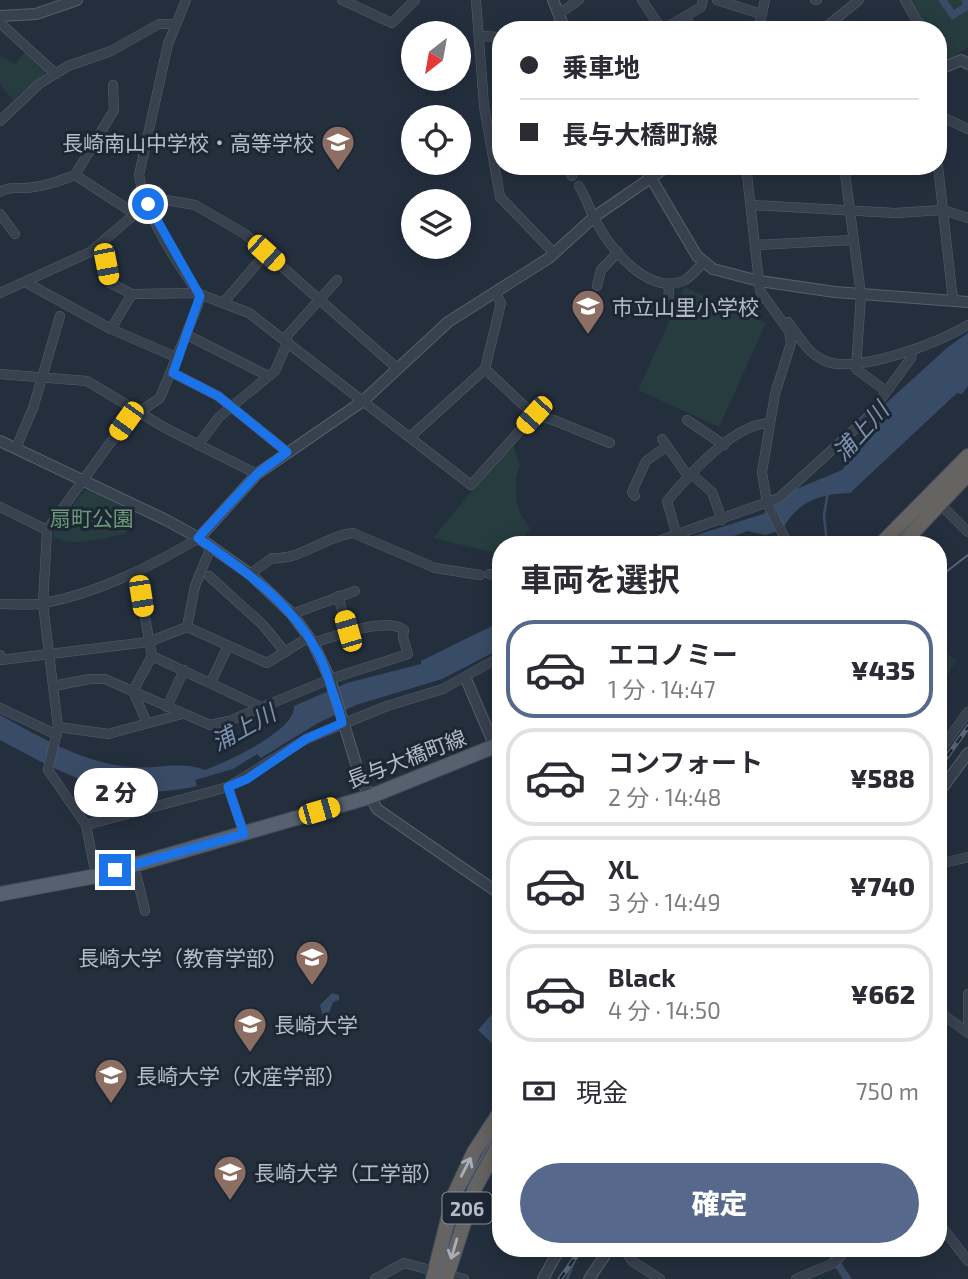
<!DOCTYPE html>
<html lang="ja">
<meta charset="utf-8">
<style>
body{margin:0;font-family:"Exo 2","Noto Sans JP",sans-serif;background:#f7f7f7;color:#2b2b33;height:100vh;display:flex;flex-direction:column;font-size:26px;white-space:nowrap}
*{box-sizing:border-box;margin:0}
p{font-size:23px;color:#7c7c81}
.icon{flex:none;width:38px;height:38px;fill:none;stroke:currentColor;stroke-width:2;stroke-linecap:round;stroke-linejoin:round}
.map{position:relative;flex:1;overflow:hidden}
.drawer{position:absolute;left:492px;top:536px;width:455px;height:721px;display:flex;flex-direction:column;background:#fff;border-radius:28px;box-shadow:0 4px 18px #0003}
.drawer>*{flex:none}
.hud{position:absolute;left:492px;top:21px;width:455px;height:154px;border-radius:28px;box-shadow:0 4px 18px #0003;display:grid;align-content:center;height:154px;padding:0 28px;background:#fff}
.needle{width:46px;rotate:211deg}
.buttons{position:absolute;left:401px;top:21px;display:grid;gap:14px}
.buttons a{display:grid;place-items:center;width:70px;height:70px;border-radius:50%;background:#fff;box-shadow:0 4px 18px #0003;font-size:35px}
.end{position:absolute;width:32px;height:32px;margin:-16px;border:9px solid #1a73e8;background:#fff;box-shadow:0 0 0 4px #fff}
.from{border-radius:50%}
.bubble{position:absolute;height:49px;border-radius:24px;background:#fff;box-shadow:0 4px 18px #0003;font-size:23px;font-weight:800;line-height:49px;text-align:center}
.car{position:absolute;width:21px;height:42px;margin:-21px -10px;border-radius:9px;box-shadow:0 0 5px 2px #0007;background:linear-gradient(#f5c518 24%,#345 0 40%,#f5c518 0 76%,#345 0 86%,#f5c518 0)}
.hud b{display:flex;align-items:center;gap:24px;height:66px;font-size:26px}
.hud b+b{border-top:2px solid #e1e1e2}
.hud i{width:18px;height:18px;background:#2b2b33}
ul{padding:0;list-style:none}
li{display:flex;align-items:center;gap:21px;height:98px;margin:0 14px 10px;padding:0 14px;border:4px solid #e1e1e2;border-radius:28px}
li div{flex:1}
li b{display:block;font-size:26px}
li em{font-style:normal;font-weight:800}
li.on{border-color:#56698c}
li>.icon{width:63px;height:63px;stroke-width:1.5}
h2{padding:0 28px;font-size:32px;line-height:84px}
.pay{display:flex;align-items:center;gap:18px;height:77px;padding:0 28px;font-size:26px}
.pay p{margin-inline-start:auto}
.cta{display:flex;gap:14px;margin-top:auto;padding:14px 28px}
.cta a{flex:1;height:80px;border-radius:42px;background:#56698c;color:#fff;font-size:28px;font-weight:800;line-height:80px;text-align:center}
.map>svg:first-child{display:block}
</style>
<div class="map">
<svg width="968" height="1279" viewBox="0 0 968 1279">
<rect width="100%" height="100%" fill="#242f3e"/>
<g fill="#263c3f">
<polygon points="908,0 968,0 968,47 947,60 938,46 938,30 927,30"/>
<polygon points="25,51 47,71 13,100 0,84 0,56 16,64"/>
<polygon points="685,287 766,323 719,427 638,390"/>
<polygon points="512,443 520,465 516,477 516,499 520,513 530,528 525,537 529,544 500,544 500,554 433,538"/>
<path d="M92,490L137,514L125,534C104,537 71,549 53,536L55,528L84,491Z"/>
<polygon points="938,648 957,660 938,690"/>
</g>
<g fill="#394c67">
<polygon points="938,0 947,0 954,10 963,4 961,0 968,0 968,10 952,20"/>
<path d="M968,333V386L962,394L957,393L850,493C818,494 797,502 782,530L765,535L748,531L711,544H668L763,514L794,490L842,470L864,442L882,407L948,347Z"/>
<path d="M500,622V649L442,679L356,705L318,723L261,758L257,754L233,769L195,780L197,786C115,804 69,777 0,740V715C40,737 83,763 130,767C156,770 181,760 205,770C226,762 296,731 294,706L347,683L421,664V661Z"/>
<polygon points="332,993 339,995 339,1000 333,1002 327,1019 323,1017 320,1005"/>
<polygon points="492,1014 500,1022 500,1051 478,1030"/>
<polygon points="823,1248 831,1248 852,1279 843,1279"/>
</g>
<g fill="none" stroke-linecap="round" stroke-linejoin="round">
<g stroke="#394c67" stroke-width="2.5">
<polyline points="827,544 824,515 828,492"/>
<polyline points="567,1279 580,1248"/>
</g>
<defs>
<g id="minor">
<polyline points="342,0 392,23 415,0"/>
<polyline points="476,0 484,106 500,197 554,253"/>
<polyline points="642,0 662,30"/>
<polyline points="717,0 761,14"/>
<polyline points="815,0 817,0"/>
<polyline points="905,0 922,30"/>
<polyline points="559,14 579,0"/>
<polyline points="686,17 692,30"/>
<polyline points="0,23 56,74"/>
<polyline points="662,30 701,7 703,0"/>
<polyline points="758,30 765,0"/>
<polyline points="822,30 859,0"/>
<polyline points="479,36 500,37"/>
<polyline points="938,56 944,67"/>
<polyline points="938,115 968,129"/>
<polyline points="0,121 39,84 68,66 111,51 159,24 174,24"/>
<polyline points="567,166 572,176"/>
<polyline points="746,166 760,291 789,331 791,343 775,394 762,472 767,503 788,544"/>
<polyline points="844,166 861,295 856,369 886,391"/>
<polyline points="938,166 953,301"/>
<polyline points="75,175 114,110 113,85"/>
<path d="M579,186C587,199 590,212 598,225C611,250 649,295 683,281C690,278 697,269 703,263"/>
<path d="M0,192C9,187 13,188 23,188C40,188 59,181 75,175L135,214"/>
<polyline points="751,205 895,213 943,210 968,218"/>
<polyline points="0,214 15,234"/>
<polyline points="102,245 110,283 132,294 197,293 249,313 471,485 534,415"/>
<polyline points="756,245 853,240"/>
<polyline points="25,282 111,329 178,358"/>
<polyline points="597,286 601,270 618,252"/>
<polyline points="0,293 90,252 148,203 166,200 195,205 245,234 398,369"/>
<polyline points="224,302 266,253"/>
<polyline points="668,312 669,284"/>
<path d="M788,322C799,336 807,353 825,361C857,374 939,343 968,325"/>
<polyline points="111,329 132,294"/>
<polyline points="187,335 268,376"/>
<polyline points="285,338 337,280"/>
<polyline points="485,369 534,415 553,420 610,443"/>
<polyline points="173,373 218,396 287,452"/>
<polyline points="0,374 87,381 167,429 257,474"/>
<polyline points="687,420 724,445"/>
<polyline points="410,437 485,369 501,303 495,292"/>
<polyline points="662,439 688,476"/>
<polyline points="198,445 219,417 275,371 288,341"/>
<polyline points="16,448 33,408 60,316"/>
<polyline points="690,473 712,492 722,520"/>
<polyline points="635,496 632,492 646,461 667,446"/>
<polyline points="937,501 968,532"/>
<polyline points="0,507 47,530"/>
<path d="M677,536L667,501C689,475 734,423 770,423"/>
<polyline points="650,544 779,498 867,418 911,358 912,350"/>
<path d="M250,574L272,558C300,561 325,536 353,533L435,568L480,575"/>
<polyline points="489,574 500,577"/>
<polyline points="209,576 263,625 285,652"/>
<polyline points="338,596 348,631"/>
<path d="M0,604C14,604 30,606 44,603C99,593 151,566 199,538"/>
<polyline points="292,614 355,591"/>
<polyline points="187,627 195,586 211,547"/>
<polyline points="0,655 1,660 148,642 187,627 267,663 309,637"/>
<polyline points="152,656 263,708"/>
<polyline points="211,682 228,646"/>
<path d="M53,686L90,679H105L210,725L229,721L330,679L408,654L403,638L404,630C387,616 332,637 313,643"/>
<polyline points="133,691 152,656 137,573"/>
<polyline points="133,691 147,723"/>
<polyline points="167,707 184,670"/>
<polyline points="0,708 57,735"/>
<polyline points="58,727 108,734 182,714"/>
<polyline points="938,753 968,712"/>
<polyline points="228,787 244,834"/>
<polyline points="86,825 228,787 306,739 387,706 443,689 500,657"/>
<polyline points="938,864 968,857"/>
<polyline points="134,865 145,911"/>
<path d="M96,876L86,825L48,770L58,727L43,604L47,530L126,421L160,398L198,305L200,296C176,261 146,217 139,175L168,44L186,0"/>
<polyline points="968,994 968,1022"/>
<polyline points="938,1011 968,1033"/>
<polyline points="938,1222 968,1261"/>
<polyline points="623,1248 632,1261 660,1279"/>
<polyline points="375,1279 404,1263 464,1279"/>
<polyline points="796,1279 834,1263 848,1248"/>
</g>
<g id="tertiary">
<polyline points="553,0 565,30"/>
<polyline points="0,16 36,14 77,0"/>
<polyline points="938,70 961,60 968,64"/>
<polyline points="644,166 697,256 713,269 759,281 835,292 968,302"/>
<polyline points="0,441 166,520 199,538 250,574 292,614 313,643 330,679 361,780 377,809 500,894"/>
<polyline points="199,538 257,474 363,401 448,322 549,258 594,217 668,166"/>
<polyline points="466,679 495,747"/>
<polyline points="938,794 968,753"/>
<polyline points="543,1279 560,1248"/>
<polyline points="589,1279 610,1248"/>
</g>
<polyline id="primary" points="0,894 96,876 369,797 500,744"/>
<g id="trunk">
<polyline points="881,544 968,456"/>
<polyline points="902,544 968,474"/>
<polyline points="433,1279 454,1195 474,1152 500,1112"/>
<polyline points="446,1279 475,1188 500,1142"/>
</g>
</defs>
<use href="#minor" stroke="#565f6c" stroke-width="10"/>
<use href="#tertiary" stroke="#565f6c" stroke-width="12"/>
<use href="#primary" stroke="#414a57" stroke-width="16"/>
<use href="#trunk" stroke="#434c59" stroke-width="16"/>
<use href="#minor" stroke="#38414e" stroke-width="9"/>
<use href="#tertiary" stroke="#38414e" stroke-width="10"/>
<use href="#primary" stroke="#56606e" stroke-width="14"/>
<use href="#trunk" stroke="#656462" stroke-width="14"/>
<g stroke="#5a6575" stroke-width="2">
<polyline points="938,578 968,555"/>
<polyline points="437,1279 463,1191 500,1124"/>
</g>
<defs>
<g id="rail">
<polyline points="938,769 968,727"/>
<polyline points="560,1279 582,1248"/>
</g>
</defs>
<use href="#rail" stroke="#5a6575" stroke-width="5"/>
<use href="#rail" stroke="#1d2633" stroke-width="2.5" stroke-dasharray="8" stroke-linecap="butt"/>
</g>
<defs><path id="oneway-shaft" d="M-6 0H5M1.5-3L5.5 0L1.5 3" fill="none" stroke-width="1.6" stroke-linecap="round" stroke-linejoin="round" transform="scale(1.75)"/></defs>
<g stroke="#a8afba">
<use href="#oneway-shaft" transform="translate(466 1167) rotate(-63)"/>
<use href="#oneway-shaft" transform="translate(454 1249) rotate(106)"/>
</g>
<g fill="none" stroke-linecap="round" stroke-linejoin="round">
<path stroke="#1a73e8" stroke-width="9" d="M115,870L244,834L228,787L247,779L306,739L342,723C340,711 335,699 331,687C313,618 254,577 198,538L257,474L287,452L218,396L173,373L200,296L148,204"/>
</g>
<defs>
<symbol id="school-pin" viewBox="-11 -11 22 30"><path d="M0 17L-7.5 6A9.5 9.5 0 1 1 7.5 6Z" fill="#8d6e63" stroke="#1d2633"/><path d="M0-5L7-2L0 1L-7-2ZM-4 1L0 2.5L4 1V4Q0 6-4 4Z" fill="#fff"/></symbol>
<symbol id="university-pin" viewBox="-11 -11 22 30"><path d="M0 17L-7.5 6A9.5 9.5 0 1 1 7.5 6Z" fill="#8d6e63" stroke="#1d2633"/><path d="M0-5L7-2L0 1L-7-2ZM-4 1L0 2.5L4 1V4Q0 6-4 4Z" fill="#fff"/></symbol>
</defs>
<g fill-rule="evenodd">
<use href="#school-pin" x="319" y="123" width="38" height="52"/>
<use href="#school-pin" x="569" y="287" width="38" height="52"/>
<use href="#university-pin" x="293" y="938" width="38" height="52"/>
<use href="#university-pin" x="231" y="1005" width="38" height="52"/>
<use href="#university-pin" x="92" y="1056" width="38" height="52"/>
<use href="#university-pin" x="211" y="1153" width="38" height="52"/>
</g>
<g text-anchor="middle" dominant-baseline="central" stroke-width="6" stroke-linejoin="round" paint-order="stroke">
<rect fill="#1d2633" stroke="#878f9c" stroke-width="2" x="442.5" y="1192.5" width="49" height="31" rx="5"/>
<g font-size="19" font-weight="bold" fill="#b4bcc9">
<text x="467" y="1208">206</text>
</g>
<g font-size="21" fill="#b4bcc9" stroke="#1d2633" text-anchor="start">
<text x="314" y="142" text-anchor="end">長崎南山中学校・高等学校</text>
<text x="612" y="306">市立山里小学校</text>
<text x="288" y="957" text-anchor="end">長崎大学（教育学部）</text>
<text x="274" y="1024">長崎大学</text>
<text x="136" y="1075">長崎大学（水産学部）</text>
<text x="254" y="1172">長崎大学（工学部）</text>
</g>
<g font-size="21" fill="#6b9a76" stroke="#1d2633">
<text x="92" y="517">扇町公園</text>
</g>
<g font-size="21" fill="#b4bcc9" stroke="#1d2633">
<text transform="translate(406 758) rotate(-21)">長与大橋町線</text>
</g>
<g font-size="23" font-style="italic" fill="#7c92b1" stroke="#1d2633">
<text transform="translate(860 431) rotate(-48)">浦上川</text>
<text transform="translate(243 727) rotate(-29)">浦上川</text>
</g>
</g>
</svg>
<div class="buttons">
<a><svg class="needle" viewBox="-14 -14 28 28"><path d="M0-13l5 13h-10z" fill="#e53935"/><path d="M0 13l5-13h-10z" fill="#7c7c81"/></svg></a>
<a><svg class="icon" aria-label="locate" viewBox="0 0 24 24"><circle cx="12" cy="12" r="6"/><path d="M12 2v4M12 18v4M2 12h4M18 12h4"/></svg></a>
<a><svg class="icon" aria-label="layers" viewBox="0 0 24 24"><path d="M12 4l9 5-9 5-9-5zM3 14l9 5 9-5"/></svg></a>
</div>
<i class="end from" style="left:148px;top:204px"></i>
<i class="end" style="left:115px;top:870px"></i>
<div class="bubble" style="left:74px;top:768px;width:84px">2 分</div>
<i class="car" style="left:266px;top:253px;rotate:132deg"></i>
<i class="car" style="left:106px;top:264px;rotate:169deg"></i>
<i class="car" style="left:534px;top:415px;rotate:222deg"></i>
<i class="car" style="left:126px;top:421px;rotate:216deg"></i>
<i class="car" style="left:141px;top:596px;rotate:171deg"></i>
<i class="car" style="left:348px;top:631px;rotate:344deg"></i>
<i class="car" style="left:319px;top:811px;rotate:74deg"></i>
<div class="hud">
<b><i class="from"></i>乗車地</b>
<b><i></i>長与大橋町線</b>
</div>
<section class="drawer">
<h2>車両を選択</h2>
<ul>
<li class="on"><svg class="icon" aria-label="car" viewBox="0 0 24 24"><path d="M5 17H2v-5l4-1 3-4h7l3 4 3 1v5h-3M9 17h6M6 11h13"/><circle cx="7" cy="17" r="2"/><circle cx="17" cy="17" r="2"/></svg><div><b>エコノミー</b><p>1 分 · 14:47</p></div><em>¥435</em></li>
<li><svg class="icon" aria-label="car" viewBox="0 0 24 24"><path d="M5 17H2v-5l4-1 3-4h7l3 4 3 1v5h-3M9 17h6M6 11h13"/><circle cx="7" cy="17" r="2"/><circle cx="17" cy="17" r="2"/></svg><div><b>コンフォート</b><p>2 分 · 14:48</p></div><em>¥588</em></li>
<li><svg class="icon" aria-label="car" viewBox="0 0 24 24"><path d="M5 17H2v-5l4-1 3-4h7l3 4 3 1v5h-3M9 17h6M6 11h13"/><circle cx="7" cy="17" r="2"/><circle cx="17" cy="17" r="2"/></svg><div><b>XL</b><p>3 分 · 14:49</p></div><em>¥740</em></li>
<li><svg class="icon" aria-label="car" viewBox="0 0 24 24"><path d="M5 17H2v-5l4-1 3-4h7l3 4 3 1v5h-3M9 17h6M6 11h13"/><circle cx="7" cy="17" r="2"/><circle cx="17" cy="17" r="2"/></svg><div><b>Black</b><p>4 分 · 14:50</p></div><em>¥662</em></li>
</ul>
<div class="pay"><svg class="icon" aria-label="cash" viewBox="0 0 24 24"><path d="M3 7h18v10H3z"/><circle cx="12" cy="12" r="2"/></svg>現金<p>750 m</p></div>
<div class="cta"><a>確定</a></div>
</section>
</div>
